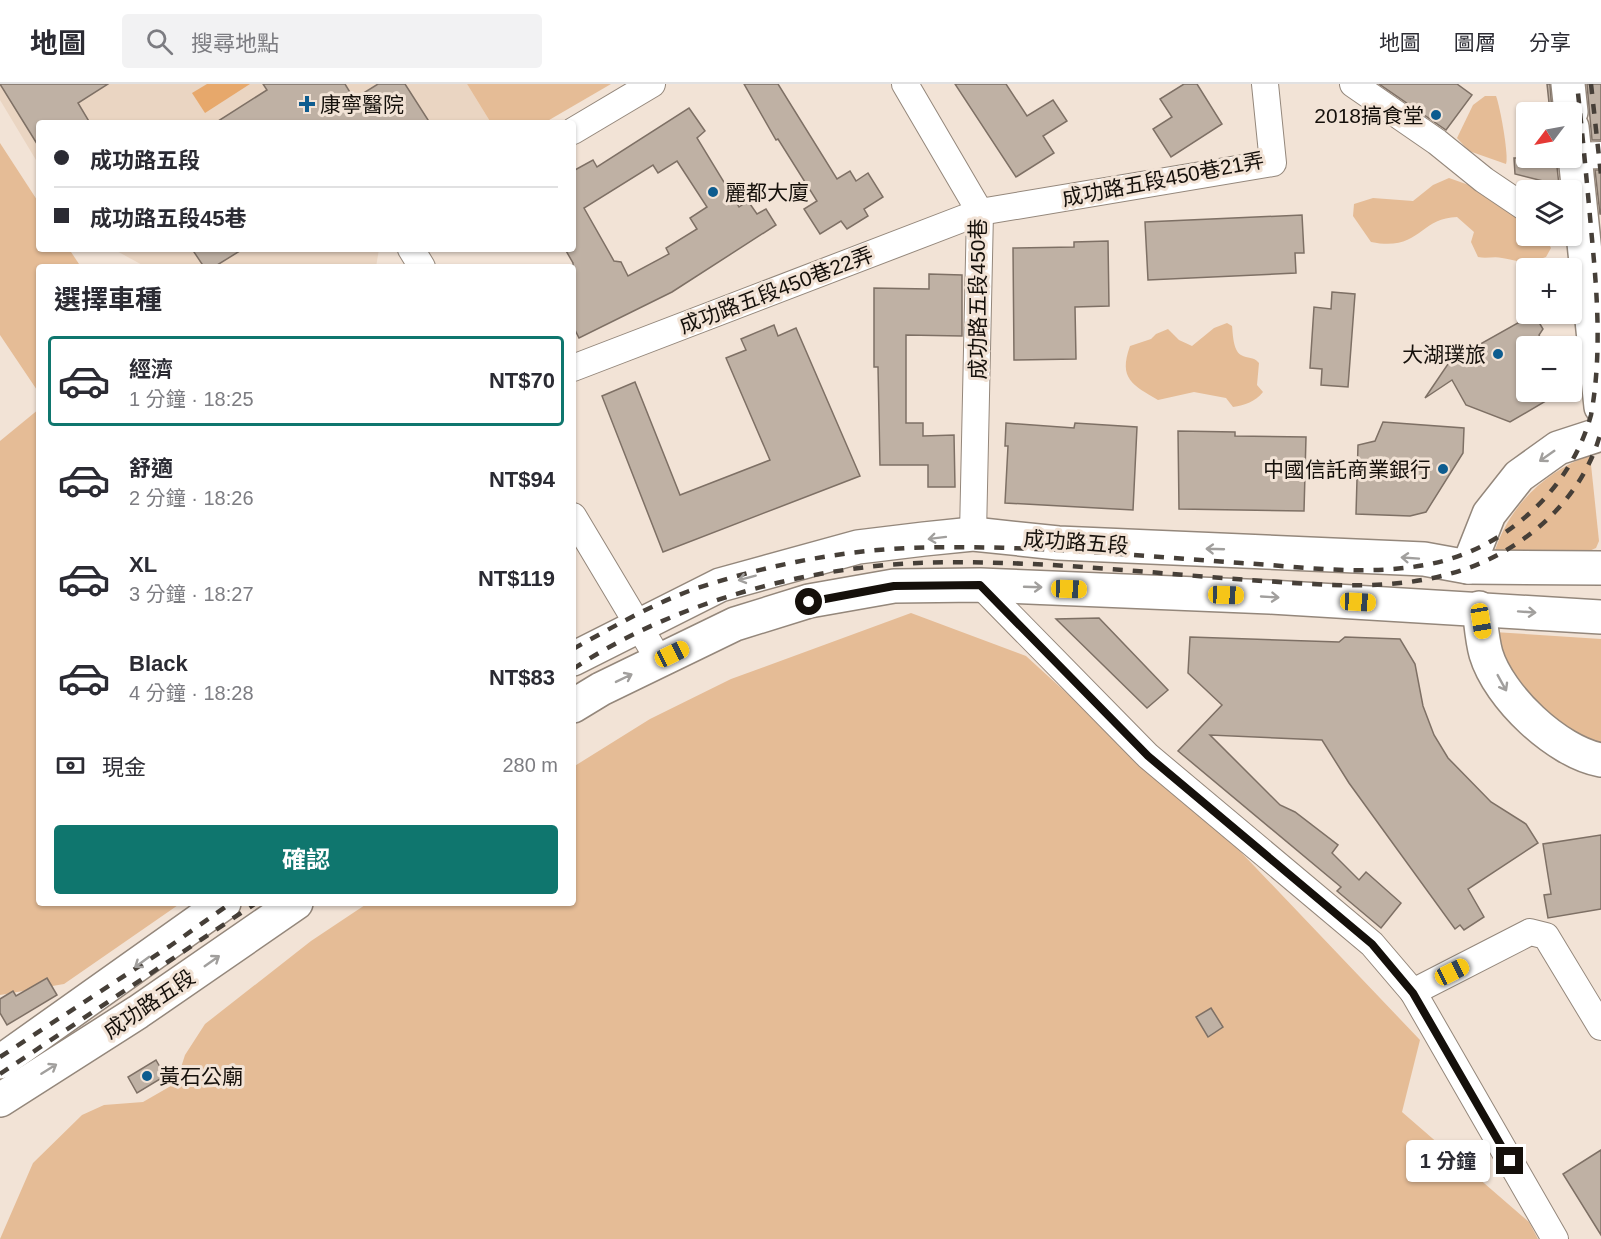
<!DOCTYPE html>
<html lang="zh-TW">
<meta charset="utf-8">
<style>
body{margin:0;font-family:Arial,"Noto Sans TC",sans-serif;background:#f2f2f3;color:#2b2b33;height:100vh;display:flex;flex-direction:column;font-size:22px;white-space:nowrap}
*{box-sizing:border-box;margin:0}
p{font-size:20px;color:#7c7c81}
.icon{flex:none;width:33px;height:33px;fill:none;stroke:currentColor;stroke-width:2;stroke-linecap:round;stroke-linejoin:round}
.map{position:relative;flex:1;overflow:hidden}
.drawer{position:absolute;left:36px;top:180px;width:540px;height:642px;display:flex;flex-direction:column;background:#fff;border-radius:6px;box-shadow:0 2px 4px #0004}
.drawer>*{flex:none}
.hud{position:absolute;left:36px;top:36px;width:540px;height:132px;border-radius:6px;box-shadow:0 2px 4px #0004;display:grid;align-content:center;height:132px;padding:0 18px;background:#fff}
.needle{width:39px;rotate:238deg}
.controls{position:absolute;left:1516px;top:18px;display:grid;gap:12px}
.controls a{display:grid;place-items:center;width:66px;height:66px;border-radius:6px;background:#fff;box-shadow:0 2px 4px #0004;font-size:30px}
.end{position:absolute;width:27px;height:27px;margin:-14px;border:8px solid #15100b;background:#fff;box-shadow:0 0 0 3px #fff}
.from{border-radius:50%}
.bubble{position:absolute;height:42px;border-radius:6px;background:#fff;box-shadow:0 2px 4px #0004;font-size:20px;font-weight:700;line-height:42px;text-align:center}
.car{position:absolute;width:18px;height:36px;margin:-18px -9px;border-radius:8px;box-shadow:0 0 4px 2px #0007;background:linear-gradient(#f5c518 24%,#345 0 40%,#f5c518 0 76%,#345 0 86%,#f5c518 0)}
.hud b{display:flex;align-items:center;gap:21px;height:57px;font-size:22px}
.hud b+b{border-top:2px solid #e1e1e2}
.hud i{width:15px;height:15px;background:#2b2b33}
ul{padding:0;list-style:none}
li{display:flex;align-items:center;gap:18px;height:90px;margin:0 12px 9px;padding:0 6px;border:3px solid transparent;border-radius:6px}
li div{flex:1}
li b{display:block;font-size:22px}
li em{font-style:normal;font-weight:700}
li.active{border-color:#0f766e}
li>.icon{width:54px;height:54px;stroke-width:1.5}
h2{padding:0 18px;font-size:27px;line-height:72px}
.pay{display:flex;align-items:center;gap:15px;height:66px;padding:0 18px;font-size:22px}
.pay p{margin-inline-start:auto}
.cta{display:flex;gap:12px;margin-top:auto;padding:12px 18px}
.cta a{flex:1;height:69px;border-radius:6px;background:#0f766e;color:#fff;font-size:24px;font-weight:700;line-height:69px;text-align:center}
header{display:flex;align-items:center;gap:36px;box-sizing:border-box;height:84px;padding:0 30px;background:#fff;border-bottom:2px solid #e1e1e2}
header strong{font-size:28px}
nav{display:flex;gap:33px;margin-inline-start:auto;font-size:21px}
.search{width:420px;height:54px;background:#f2f2f3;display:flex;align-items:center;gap:15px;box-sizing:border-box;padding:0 21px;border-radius:6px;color:#7c7c81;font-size:22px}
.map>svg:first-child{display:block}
</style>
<header>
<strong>地圖</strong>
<div class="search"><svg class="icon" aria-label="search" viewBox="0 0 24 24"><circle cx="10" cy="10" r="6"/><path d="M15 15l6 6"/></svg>搜尋地點</div>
<nav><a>地圖</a><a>圖層</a><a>分享</a></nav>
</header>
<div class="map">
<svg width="1601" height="1155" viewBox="0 0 1601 1155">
<rect width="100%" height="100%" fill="#f2e3d6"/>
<g fill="#ead5c2">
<polygon points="0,0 467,0 491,39 39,39 39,81 0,16"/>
<polygon points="113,165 379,165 376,183 146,183"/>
</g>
<g fill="#e5bc96">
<polygon points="467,0 611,0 544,39 491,39"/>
<path d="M1485,12H1496C1500,22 1509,72 1506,80L1469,67L1457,54L1473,21Z"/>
<polygon points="0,59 39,119 39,165 69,165 81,183 39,183 39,309 0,251"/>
<path d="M1449,94L1483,106L1527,134V152H1545L1551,164L1546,173C1523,181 1525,178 1502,174C1494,172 1487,175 1478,173L1471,158L1474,148L1457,133C1419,134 1420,168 1371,158L1353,132L1354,120L1373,114L1413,117L1433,101Z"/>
<path d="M1227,239L1232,242C1233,250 1233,266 1241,271C1248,275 1253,272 1259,279L1257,301L1263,308C1255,318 1245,321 1233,323L1226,314L1194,308L1158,316C1133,301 1118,295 1130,262L1151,255L1156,250L1168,245L1179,256L1192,262L1214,244Z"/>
<polygon points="39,325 39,819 181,819 64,900 0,911 0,357"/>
<path d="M1590,371L1599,457L1596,464L1587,468L1495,466C1511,420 1545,388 1590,371Z"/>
<polygon points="911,529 1026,572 1237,764 1420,956 1402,1028 1529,1138 1538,1155 0,1155 33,1079 82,1031 104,1021 143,1018 176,999 185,971 205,940 311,857 368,819 573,819 573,683 650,635 731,595"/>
<polygon points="1494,548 1601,555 1601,669 1550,646 1490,554"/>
</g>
<polygon fill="#e7a86b" points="207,0 250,0 205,29 192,9"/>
<g fill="#bfb1a4" stroke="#7e7065" stroke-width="1.5" fill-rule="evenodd">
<polygon points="0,0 108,0 78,19 90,39 39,39 39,63"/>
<polygon points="263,0 345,0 354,15 378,0 405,0 430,39 215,39 267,6"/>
<polygon points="744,0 778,0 837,95 850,87 856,97 868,89 883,113 864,125 868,132 847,145 841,137 820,150 804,125 817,117 778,55 776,56"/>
<polygon points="955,0 1006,0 1027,32 1053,16 1067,37 1043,52 1054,69 1016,93"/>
<polygon points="1184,0 1197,0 1222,40 1171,73 1153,45 1172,33 1160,15"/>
<polygon points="1379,0 1457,0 1472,11 1446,46"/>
<polygon points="1547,0 1550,0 1552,28 1550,28"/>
<polygon points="1587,0 1601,0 1601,56 1592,56"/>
<path d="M689,24L705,47L697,54L739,123L748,117L757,130L766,125L776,141L672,208L579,254L573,242V179L565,165H573V87L593,76L597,83ZM677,77L707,123L690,134L697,145L666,164L669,170L628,192L621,178L614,177L584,124L653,81L658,89Z"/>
<polygon points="1514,74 1556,74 1559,101 1515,90"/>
<polygon points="1595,86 1601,86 1601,130 1600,130"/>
<polygon points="1302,131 1304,169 1295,169 1296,189 1148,196 1145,138"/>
<polygon points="1108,157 1109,222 1075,223 1076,275 1014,276 1013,164 1074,163 1074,158"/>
<polygon points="192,165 243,165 214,183 204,183"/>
<polygon points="929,190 962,191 962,252 906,251 906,339 923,339 923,352 954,351 955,403 928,403 928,381 880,381 878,283 874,283 874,204 929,205"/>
<polygon points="1332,208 1355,210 1348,303 1321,301 1322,285 1310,284 1314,223 1331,225"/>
<polygon points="1534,230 1543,245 1539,251 1545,262 1527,262 1527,308 1561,308 1510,338 1466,321 1452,296 1425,314 1450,277"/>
<polygon points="774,241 778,252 796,244 860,392 663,468 602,312 635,298 680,411 770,376 726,274 746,266 741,255"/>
<polygon points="1383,338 1464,344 1463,369 1426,428 1410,432 1356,430 1358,361 1375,357"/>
<polygon points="1006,339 1074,344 1075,339 1137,343 1133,426 1005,419 1008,362 1005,362"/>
<polygon points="1178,347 1235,348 1235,352 1306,353 1304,427 1179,425"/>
<polygon points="1099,534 1168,606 1147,624 1056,535"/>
<polygon points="1190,553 1339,558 1345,553 1400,555 1415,580 1423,622 1434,651 1448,674 1491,718 1526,740 1538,759 1468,805 1484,833 1464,846 1460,841 1455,845 1349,699 1322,656 1210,651 1280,721 1295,728 1338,761 1332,769 1359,796 1366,788 1401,819 1381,844 1337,807 1341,803 1178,667 1222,621 1188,589"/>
<polygon points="1601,751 1601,825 1548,834 1544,811 1551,810 1543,760"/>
<polygon points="47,894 57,911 7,941 0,929 0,915 13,907 16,912"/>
<polygon points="1211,924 1223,943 1208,953 1196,933"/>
<polygon points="156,976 165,992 137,1009 128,993"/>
<polygon points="1601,1066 1601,1151 1563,1090"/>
</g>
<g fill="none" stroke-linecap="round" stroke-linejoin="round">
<defs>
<g id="minor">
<polyline points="905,0 980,128 973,450"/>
<polyline points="1353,0 1437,58 1484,96 1527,125"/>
<polyline points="573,47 652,0"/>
<polyline points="1574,72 1601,71"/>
<polyline points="411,165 422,183"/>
<polyline points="573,284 980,128 1273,79 1265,0"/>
<polyline points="573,432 659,576"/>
<polyline points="980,501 1148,672 1372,860 1413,908 1555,1155"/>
<polyline points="1413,908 1530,848 1546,852 1601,943"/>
</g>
<g id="secondary">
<polyline points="1568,0 1571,28"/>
<polyline points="1572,43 1601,323"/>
<polyline points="1468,483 1489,430 1519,392 1558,364 1601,350"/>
<path d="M1479,524C1481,539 1482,556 1486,570C1499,613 1557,668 1601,676"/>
<polyline points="573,575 720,501 858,463 924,455 973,450 1058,459 1424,475 1468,483 1601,484"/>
<polyline points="573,622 601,605 735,540 809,517 894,502 980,501 1270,513 1601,533"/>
<polyline points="0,978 224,819"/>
<polyline points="0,1016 138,928 296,819"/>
</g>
</defs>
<use href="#minor" stroke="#94877b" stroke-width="28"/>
<use href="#secondary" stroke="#94877b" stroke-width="36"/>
<use href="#minor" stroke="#fff" stroke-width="26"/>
<use href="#secondary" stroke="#fff" stroke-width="33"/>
<g stroke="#463f38" stroke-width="4.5" stroke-dasharray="10 10" stroke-linecap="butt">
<polyline points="1591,0 1601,91"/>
<path d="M573,565C611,544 649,522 689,507C758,483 836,467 909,464C1020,460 1131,471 1241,479C1307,483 1378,494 1443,477C1513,458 1572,401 1591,331C1601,277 1598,220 1593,166C1588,110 1583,55 1577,0"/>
<path d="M573,585C671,520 800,484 918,479C1027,475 1139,488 1248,496C1314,500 1385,508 1449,490C1518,472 1583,418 1601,347"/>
<polyline points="0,973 170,862 231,819"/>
<polyline points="0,990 256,819"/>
</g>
</g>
<defs><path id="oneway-shaft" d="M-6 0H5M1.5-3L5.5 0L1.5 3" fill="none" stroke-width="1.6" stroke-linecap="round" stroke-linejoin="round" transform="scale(1.5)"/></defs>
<g stroke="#a19f9d">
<use href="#oneway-shaft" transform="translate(1547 372) rotate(145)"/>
<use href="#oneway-shaft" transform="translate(937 454) rotate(173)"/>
<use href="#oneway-shaft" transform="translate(1215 465) rotate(-178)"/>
<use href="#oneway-shaft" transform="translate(1410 474) rotate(-176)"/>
<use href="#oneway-shaft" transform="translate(747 494) rotate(165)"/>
<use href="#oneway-shaft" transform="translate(1033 503) rotate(2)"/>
<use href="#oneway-shaft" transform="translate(1270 513) rotate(3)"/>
<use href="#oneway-shaft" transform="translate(1527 528) rotate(4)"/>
<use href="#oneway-shaft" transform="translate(624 594) rotate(-26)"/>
<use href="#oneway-shaft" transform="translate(1502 599) rotate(61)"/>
<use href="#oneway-shaft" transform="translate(212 877) rotate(-35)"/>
<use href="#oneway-shaft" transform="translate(142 878) rotate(144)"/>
<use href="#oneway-shaft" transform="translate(49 985) rotate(-32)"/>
</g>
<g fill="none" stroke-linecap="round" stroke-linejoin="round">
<polyline stroke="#15100b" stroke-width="8" points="809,518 894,502 980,501 1148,672 1372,860 1413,909 1510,1077"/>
</g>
<g fill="#0d5c8f" stroke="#f2e3d6" stroke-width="2">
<path d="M304 11h6v6h6v6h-6v6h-6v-6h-6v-6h6z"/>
<circle cx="1436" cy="31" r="6"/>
<circle cx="713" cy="108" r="6"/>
<circle cx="1498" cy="270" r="6"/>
<circle cx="1443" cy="385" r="6"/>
<circle cx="147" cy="992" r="6"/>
</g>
<g text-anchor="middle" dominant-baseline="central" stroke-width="6" stroke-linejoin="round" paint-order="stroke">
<g font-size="21" fill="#15100b" stroke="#f2e3d6" text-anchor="start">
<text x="320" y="20">康寧醫院</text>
<text x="1424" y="31" text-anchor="end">2018搞食堂</text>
<text x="725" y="108">麗都大廈</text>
<text x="1486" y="270" text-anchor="end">大湖璞旅</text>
<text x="1431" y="385" text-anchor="end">中國信託商業銀行</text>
<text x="159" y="992">黃石公廟</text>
</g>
<g font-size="21" fill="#15100b" stroke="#f2e3d6">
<text transform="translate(1163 95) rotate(-11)">成功路五段450巷21弄</text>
<text transform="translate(776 206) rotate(-21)">成功路五段450巷22弄</text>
<text transform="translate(977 215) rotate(-90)">成功路五段450巷</text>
<text transform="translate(1076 458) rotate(4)">成功路五段</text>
<text transform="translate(149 920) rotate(-34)">成功路五段</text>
</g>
</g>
</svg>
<div class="controls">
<a><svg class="needle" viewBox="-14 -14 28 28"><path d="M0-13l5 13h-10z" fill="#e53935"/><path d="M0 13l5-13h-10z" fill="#7c7c81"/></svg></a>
<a><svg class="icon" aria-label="layers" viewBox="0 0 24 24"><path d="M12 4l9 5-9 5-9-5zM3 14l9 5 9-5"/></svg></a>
<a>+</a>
<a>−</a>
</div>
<i class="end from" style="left:809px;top:518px"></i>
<i class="end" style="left:1510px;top:1077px"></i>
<div class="bubble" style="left:1406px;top:1056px;width:84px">1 分鐘</div>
<i class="car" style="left:1069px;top:505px;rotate:92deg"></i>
<i class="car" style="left:1226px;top:511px;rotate:92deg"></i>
<i class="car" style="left:1358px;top:518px;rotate:93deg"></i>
<i class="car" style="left:1481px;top:537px;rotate:171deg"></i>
<i class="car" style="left:672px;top:570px;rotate:64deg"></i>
<i class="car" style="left:1452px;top:888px;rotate:63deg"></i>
<div class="hud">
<b><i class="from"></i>成功路五段</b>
<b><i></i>成功路五段45巷</b>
</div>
<section class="drawer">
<h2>選擇車種</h2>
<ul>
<li class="active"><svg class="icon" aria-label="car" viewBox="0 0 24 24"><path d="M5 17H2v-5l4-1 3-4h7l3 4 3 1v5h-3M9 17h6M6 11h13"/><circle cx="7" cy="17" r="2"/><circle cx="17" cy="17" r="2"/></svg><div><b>經濟</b><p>1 分鐘 · 18:25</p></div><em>NT$70</em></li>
<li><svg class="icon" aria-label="car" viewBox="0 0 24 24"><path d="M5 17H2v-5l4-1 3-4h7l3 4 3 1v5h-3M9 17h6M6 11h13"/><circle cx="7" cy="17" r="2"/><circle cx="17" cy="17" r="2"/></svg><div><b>舒適</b><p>2 分鐘 · 18:26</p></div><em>NT$94</em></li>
<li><svg class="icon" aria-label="car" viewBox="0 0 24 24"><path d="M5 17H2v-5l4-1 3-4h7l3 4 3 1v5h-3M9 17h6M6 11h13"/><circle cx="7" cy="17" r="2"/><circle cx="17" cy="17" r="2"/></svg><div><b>XL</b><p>3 分鐘 · 18:27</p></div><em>NT$119</em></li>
<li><svg class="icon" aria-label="car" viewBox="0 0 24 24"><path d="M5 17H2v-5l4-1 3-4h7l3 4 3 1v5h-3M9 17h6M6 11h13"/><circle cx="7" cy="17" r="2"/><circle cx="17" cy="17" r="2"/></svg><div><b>Black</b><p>4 分鐘 · 18:28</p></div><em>NT$83</em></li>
</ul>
<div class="pay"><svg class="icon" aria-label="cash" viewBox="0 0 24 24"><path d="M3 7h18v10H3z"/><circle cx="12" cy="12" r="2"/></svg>現金<p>280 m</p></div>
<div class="cta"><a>確認</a></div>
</section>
</div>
